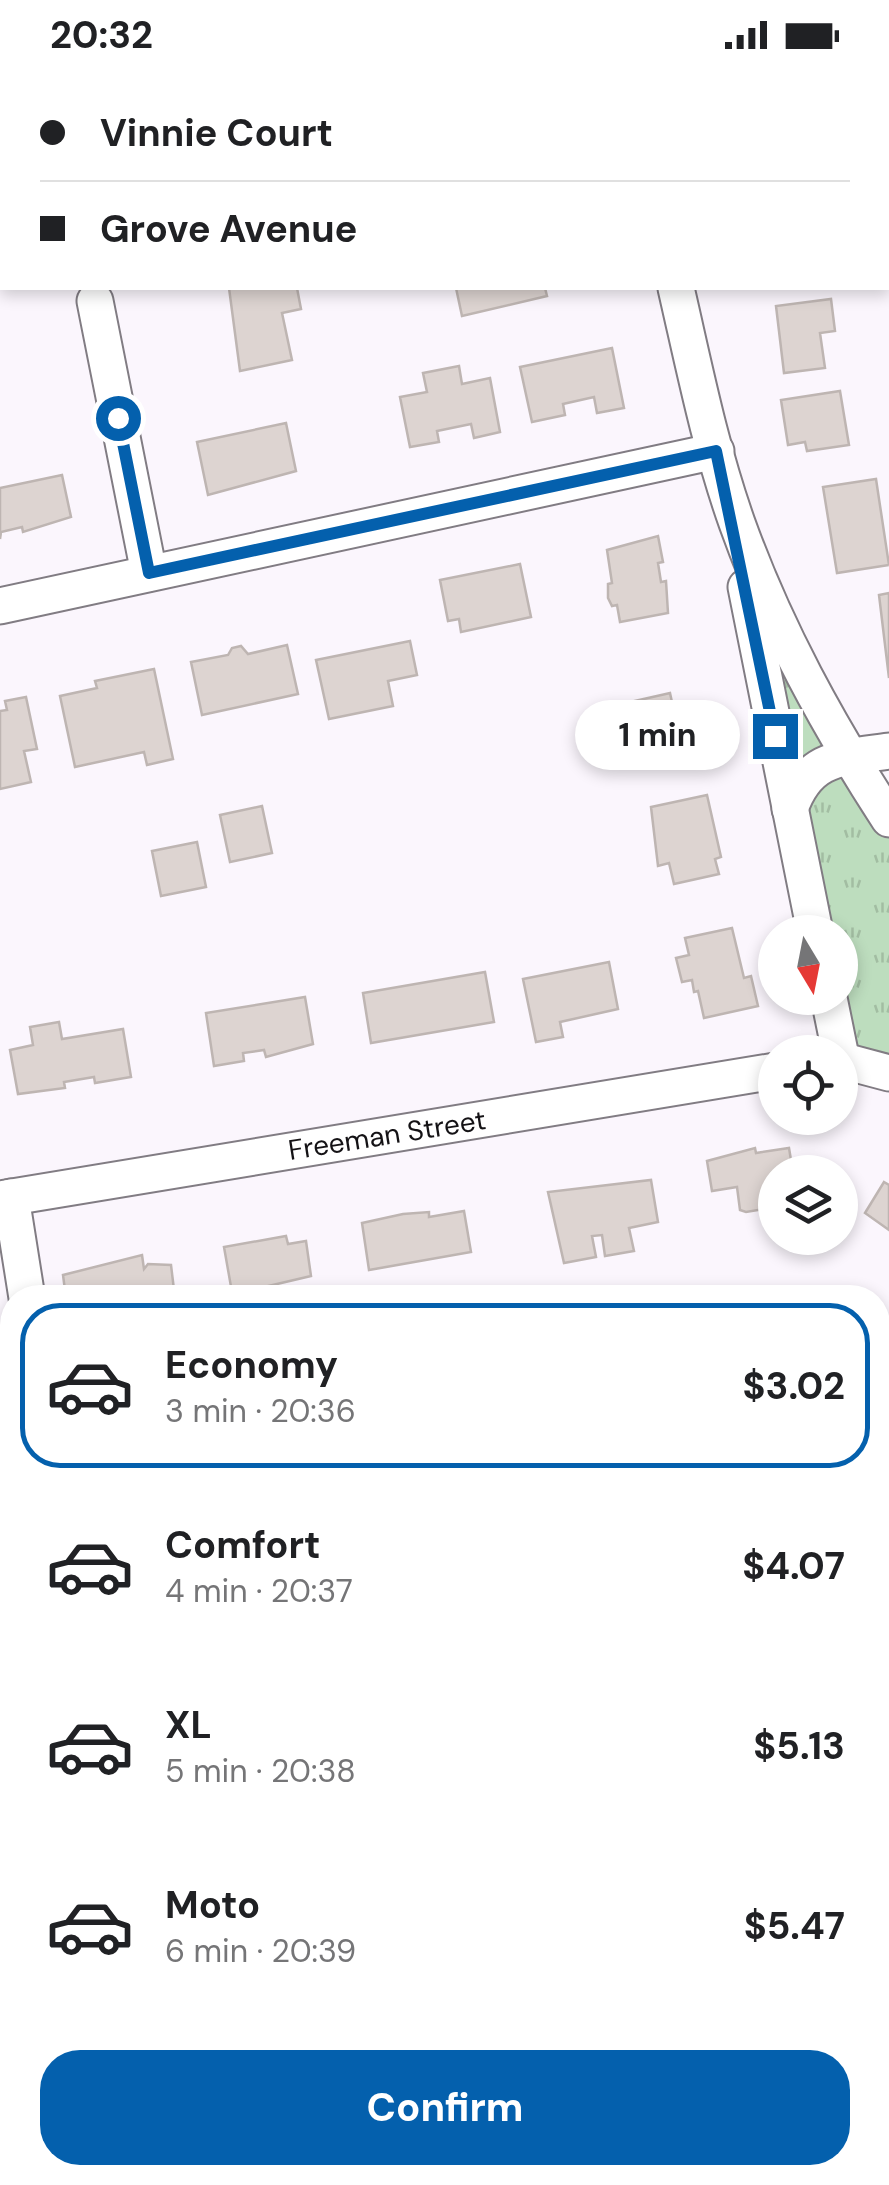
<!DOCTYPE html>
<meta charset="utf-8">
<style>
body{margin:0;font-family:"DM Sans",sans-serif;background:#f6f6f6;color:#202124;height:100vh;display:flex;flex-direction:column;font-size:38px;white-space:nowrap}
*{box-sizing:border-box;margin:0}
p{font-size:32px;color:#757577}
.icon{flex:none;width:55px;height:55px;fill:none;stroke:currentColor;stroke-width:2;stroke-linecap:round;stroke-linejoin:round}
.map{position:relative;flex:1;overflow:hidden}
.details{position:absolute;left:0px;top:1215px;width:890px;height:900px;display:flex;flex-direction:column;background:#fff;border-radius:40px 40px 0 0;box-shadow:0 5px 15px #0003}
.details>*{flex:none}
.hud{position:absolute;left:0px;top:0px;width:890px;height:220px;box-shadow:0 5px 15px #0003;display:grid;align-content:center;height:220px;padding:0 40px;background:#fff}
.needle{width:65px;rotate:170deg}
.controls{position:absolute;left:758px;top:845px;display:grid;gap:20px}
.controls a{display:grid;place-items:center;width:100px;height:100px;border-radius:50%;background:#fff;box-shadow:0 5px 15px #0003;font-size:50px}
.end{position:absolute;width:45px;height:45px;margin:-22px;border:12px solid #0460ad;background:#fff;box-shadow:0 0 0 5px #fff}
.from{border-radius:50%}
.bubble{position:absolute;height:70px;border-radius:35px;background:#fff;box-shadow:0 5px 15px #0003;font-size:32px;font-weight:700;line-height:70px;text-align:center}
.hud b{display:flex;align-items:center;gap:35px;height:95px;font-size:38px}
.hud b+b{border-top:2px solid #e0e0e0}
.hud i{width:25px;height:25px;background:#202124}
ul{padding:18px 0 0;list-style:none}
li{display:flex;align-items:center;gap:30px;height:165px;margin:0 20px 15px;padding:0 20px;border:5px solid transparent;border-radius:40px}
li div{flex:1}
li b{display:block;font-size:38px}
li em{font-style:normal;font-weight:700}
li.current{border-color:#0460ad}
li>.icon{width:90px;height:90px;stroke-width:1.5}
.primary-button{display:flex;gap:20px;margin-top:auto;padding:20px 40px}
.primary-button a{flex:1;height:115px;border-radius:40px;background:#0460ad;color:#fff;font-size:40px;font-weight:700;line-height:115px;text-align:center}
.status{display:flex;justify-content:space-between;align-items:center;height:70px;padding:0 50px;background:#fff;direction:ltr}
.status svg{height:28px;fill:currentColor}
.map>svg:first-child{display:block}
</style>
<div class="status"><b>20:32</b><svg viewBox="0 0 49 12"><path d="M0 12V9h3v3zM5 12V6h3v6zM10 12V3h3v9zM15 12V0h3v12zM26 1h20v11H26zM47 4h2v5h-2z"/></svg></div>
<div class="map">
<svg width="889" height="2115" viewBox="0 0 889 2115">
<defs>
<pattern id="grass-tufts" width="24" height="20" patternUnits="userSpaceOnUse" patternTransform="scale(2.5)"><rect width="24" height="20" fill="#bdddbe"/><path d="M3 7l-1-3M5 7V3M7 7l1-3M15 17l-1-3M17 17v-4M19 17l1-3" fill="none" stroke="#a2bda2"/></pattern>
</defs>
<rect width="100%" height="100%" fill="#fbf6fd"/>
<polygon fill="url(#grass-tufts)" points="736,452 889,749 889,1003 841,990 840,862 815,862"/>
<g fill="#ddd4d1" stroke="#beb5b2" stroke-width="2.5">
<polygon points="229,218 297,218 301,239 282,243 292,290 240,301"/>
<polygon points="456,218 545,218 547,226 462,246"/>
<polygon points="831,229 835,261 820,263 825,298 784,303 776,236"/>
<polygon points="612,278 624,338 597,343 594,327 563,334 565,345 532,352 520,297"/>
<polygon points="459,296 462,314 490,308 500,362 474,368 471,354 437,361 439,372 410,377 400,327 427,322 423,303"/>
<polygon points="840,321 849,375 807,381 805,372 788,375 781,330"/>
<polygon points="286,353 296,401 208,425 197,372"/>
<polygon points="62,405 71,447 23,462 22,457 1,462 0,469 0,418"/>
<polygon points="876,409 889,495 837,503 823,417"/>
<polygon points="658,466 663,492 658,493 661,512 666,511 668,543 620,552 617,535 612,536 608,528 608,514 612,513 607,480"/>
<polygon points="520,494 531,547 461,562 459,549 448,551 440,510"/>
<polygon points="889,523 889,608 879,525"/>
<polygon points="410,571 417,605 388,611 393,636 329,649 316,590"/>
<polygon points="287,575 298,624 202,645 191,592 228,585 232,578 241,576 248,584"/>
<polygon points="154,599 173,689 147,695 144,682 75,697 60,626 97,618 95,611"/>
<polygon points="670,623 682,678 638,688 626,633"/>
<polygon points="26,627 37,679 24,681 31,712 0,719 0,641 7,640 5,631"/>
<polygon points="707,725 721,787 715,789 719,804 674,814 669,793 658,796 651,737"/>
<polygon points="262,736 272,783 230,792 220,745"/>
<polygon points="197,772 206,817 161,826 152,781"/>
<polygon points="732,858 744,908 751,906 758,936 704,948 698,921 694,922 692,910 682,912 676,888 689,885 685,868"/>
<polygon points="609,892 618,939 560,952 563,967 536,972 523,909"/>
<polygon points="485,902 494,952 371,973 363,923"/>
<polygon points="305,927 313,974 266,987 264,980 243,983 244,991 214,996 206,943"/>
<polygon points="59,952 62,969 123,959 131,1007 95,1013 94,1007 64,1012 65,1018 18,1024 10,980 33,975 30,957"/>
<polygon points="755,1078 756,1083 789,1078 793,1102 775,1102 775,1137 746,1142 740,1140 737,1117 712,1121 707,1091"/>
<polygon points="651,1110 658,1152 629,1158 634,1181 605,1186 602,1165 592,1166 596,1187 564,1193 548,1122"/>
<polygon points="884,1112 889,1115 889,1160 865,1143"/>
<polygon points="464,1141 471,1182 369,1200 362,1153 403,1144 429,1142 429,1147"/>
<polygon points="286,1166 288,1174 306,1171 311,1206 260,1218 261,1226 233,1228 224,1177"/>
<polygon points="142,1185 144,1199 148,1194 171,1195 175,1228 66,1228 63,1205"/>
<polygon points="889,1326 889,1403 878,1409 878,1329"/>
<polygon points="889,1576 889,1638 882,1639 878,1579"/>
<polygon points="9,1793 12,1793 12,1851 0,1854 0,1803 11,1800"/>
<polygon points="228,2102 285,2102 291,2115 231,2115"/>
<polygon points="365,2102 463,2102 464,2108 438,2115 427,2115 425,2107 402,2115 368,2115"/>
</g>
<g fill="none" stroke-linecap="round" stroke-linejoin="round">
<defs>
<g id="minor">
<polyline points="630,0 630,2"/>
<polyline points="888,155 889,155"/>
<path d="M676,218C694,296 710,377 737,453C775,559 828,655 889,749"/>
<polyline points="95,231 149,503"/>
<polyline points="746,517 815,862"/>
<polyline points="0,536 716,381"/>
<path d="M790,739C808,687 840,688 889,681"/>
<polyline points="829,928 840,982"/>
<polyline points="840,990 889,1003"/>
<polyline points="11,1127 27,1228"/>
<polyline points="0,1129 775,1001"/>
<polyline points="878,1489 889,1486"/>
<polyline points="0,1617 9,1614"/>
<polyline points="0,1709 12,1706"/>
<polyline points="878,2079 889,2076"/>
<polyline points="167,2102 169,2115"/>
<polyline points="731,2115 781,2102"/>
</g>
</defs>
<use href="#minor" stroke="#817c83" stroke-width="39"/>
<use href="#minor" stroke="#fff" stroke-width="35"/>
</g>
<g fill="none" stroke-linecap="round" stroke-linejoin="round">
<polyline stroke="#0460ad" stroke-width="12" points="118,348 149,503 716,381 775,666"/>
</g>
<g text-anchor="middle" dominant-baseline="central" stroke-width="8" stroke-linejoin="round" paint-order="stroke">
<g font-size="28" fill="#141215" stroke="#fff">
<text transform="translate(387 1065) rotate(-9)">Freeman Street</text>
</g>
</g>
</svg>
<div class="controls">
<a><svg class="needle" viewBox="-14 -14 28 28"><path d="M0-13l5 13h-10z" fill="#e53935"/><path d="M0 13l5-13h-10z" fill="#757577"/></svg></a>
<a><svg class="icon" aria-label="locate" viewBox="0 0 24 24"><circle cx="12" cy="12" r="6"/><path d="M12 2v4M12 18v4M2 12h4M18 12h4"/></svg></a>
<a><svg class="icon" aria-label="layers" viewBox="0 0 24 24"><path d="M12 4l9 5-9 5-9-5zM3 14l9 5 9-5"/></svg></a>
</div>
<i class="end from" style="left:118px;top:348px"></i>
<i class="end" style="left:775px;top:666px"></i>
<div class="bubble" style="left:575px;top:630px;width:165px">1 min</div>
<div class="hud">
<b><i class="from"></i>Vinnie Court</b>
<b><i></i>Grove Avenue</b>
</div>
<section class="details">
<ul>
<li class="current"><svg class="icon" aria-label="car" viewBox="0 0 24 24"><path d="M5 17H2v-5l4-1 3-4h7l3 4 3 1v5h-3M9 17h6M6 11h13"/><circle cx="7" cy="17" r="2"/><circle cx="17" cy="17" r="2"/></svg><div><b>Economy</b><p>3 min · 20:36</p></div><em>$3.02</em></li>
<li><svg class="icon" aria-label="car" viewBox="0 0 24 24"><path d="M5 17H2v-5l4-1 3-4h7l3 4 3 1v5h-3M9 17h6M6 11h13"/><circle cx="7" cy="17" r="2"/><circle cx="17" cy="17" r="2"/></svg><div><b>Comfort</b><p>4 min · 20:37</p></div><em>$4.07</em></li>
<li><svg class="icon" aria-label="car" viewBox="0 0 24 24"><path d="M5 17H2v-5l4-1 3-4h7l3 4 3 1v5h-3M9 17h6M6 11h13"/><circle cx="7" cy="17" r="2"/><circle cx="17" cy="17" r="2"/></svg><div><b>XL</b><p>5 min · 20:38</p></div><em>$5.13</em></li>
<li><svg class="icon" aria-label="car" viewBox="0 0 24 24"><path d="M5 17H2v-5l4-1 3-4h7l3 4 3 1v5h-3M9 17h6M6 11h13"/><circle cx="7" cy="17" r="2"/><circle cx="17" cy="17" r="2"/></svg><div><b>Moto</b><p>6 min · 20:39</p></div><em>$5.47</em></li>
</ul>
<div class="primary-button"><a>Confirm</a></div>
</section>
</div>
